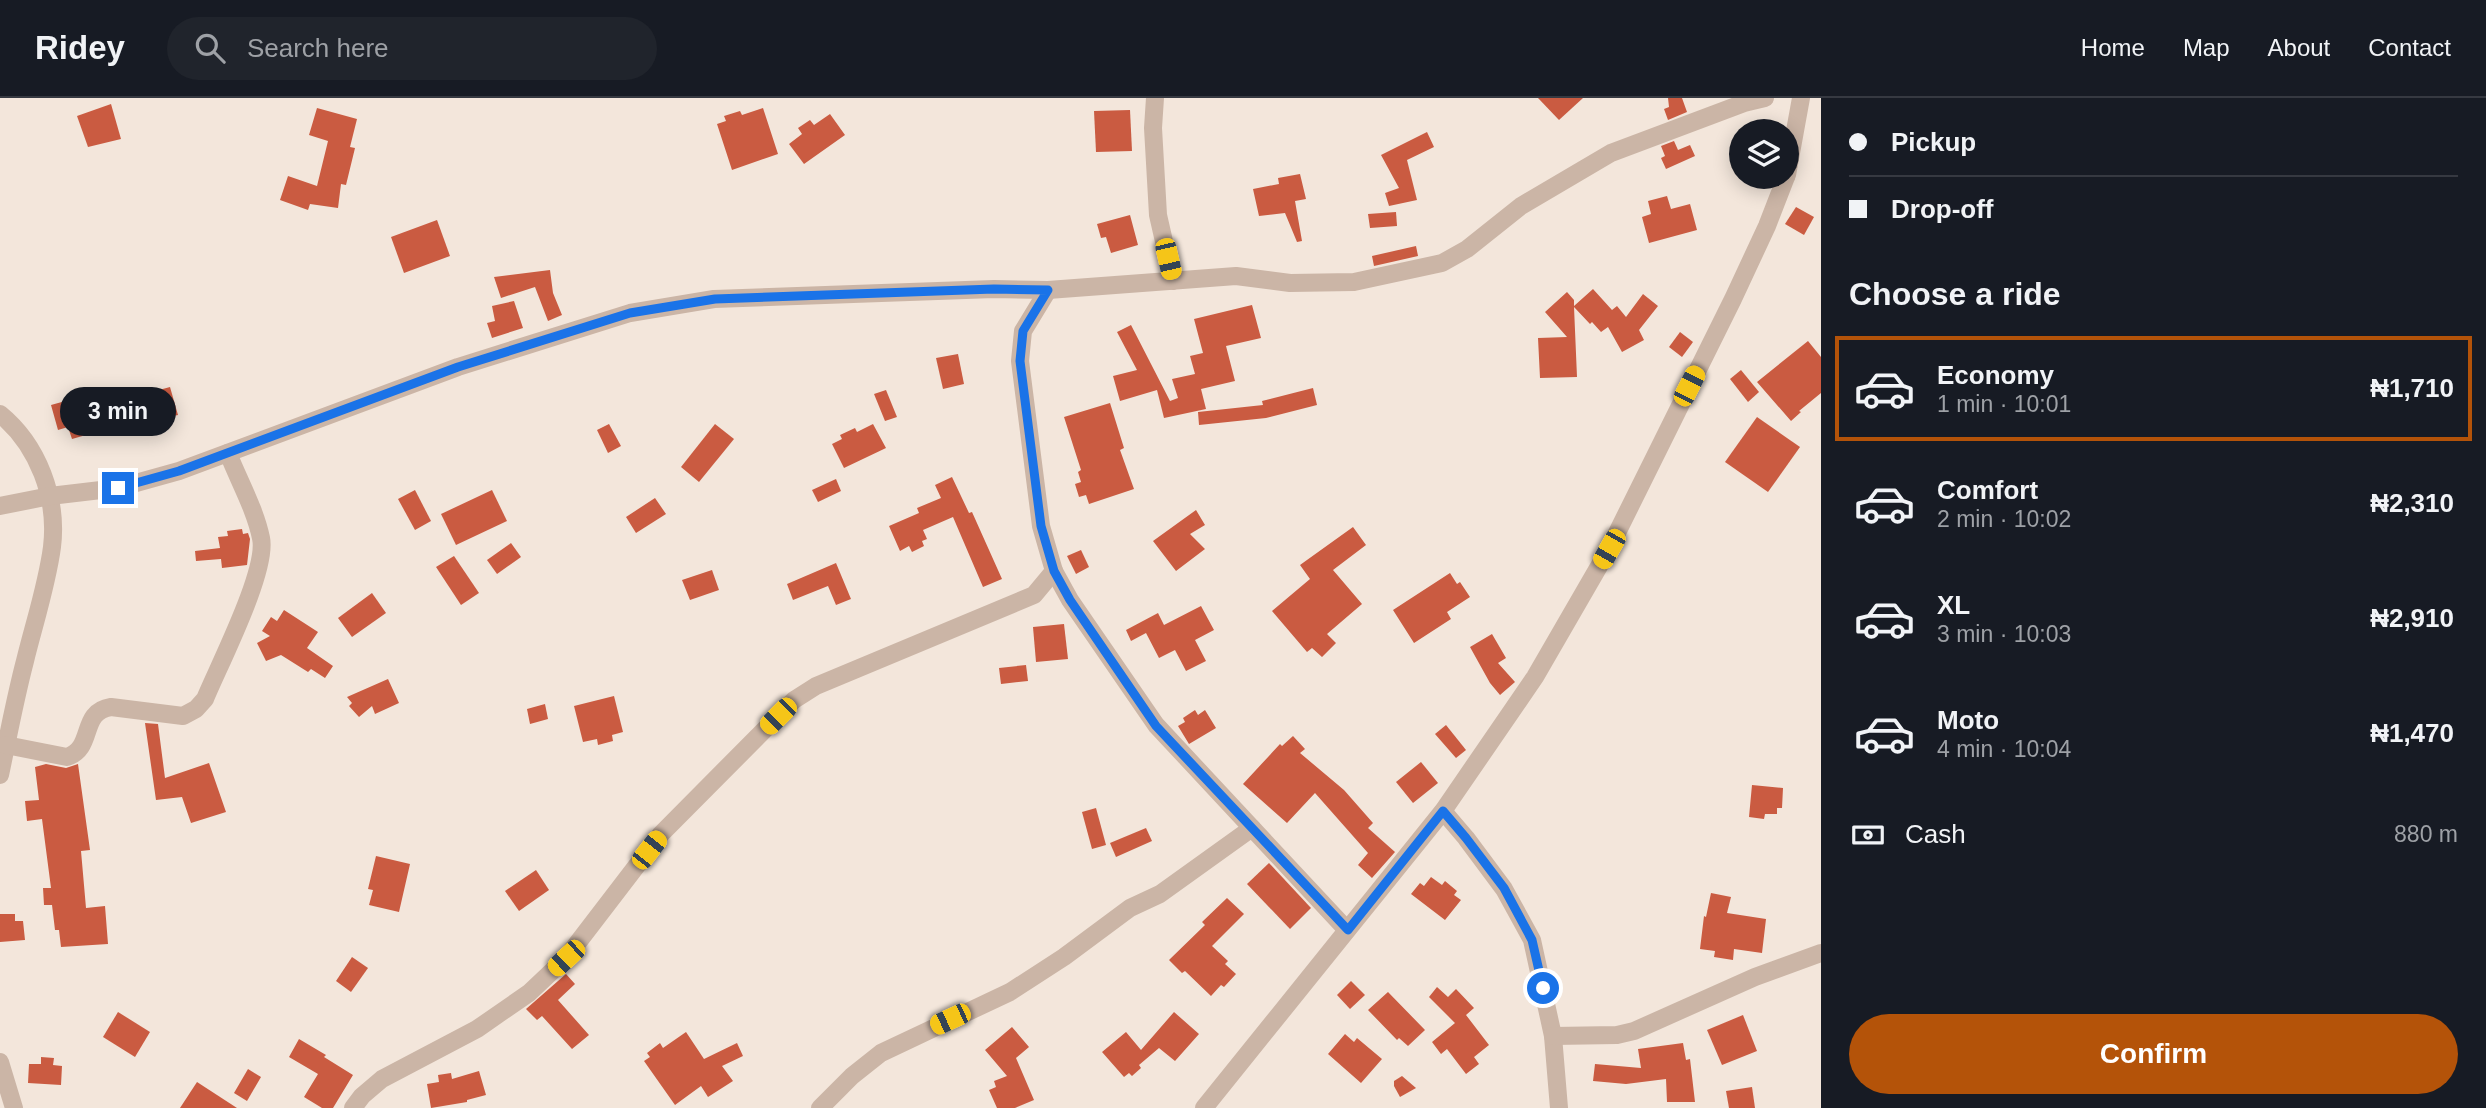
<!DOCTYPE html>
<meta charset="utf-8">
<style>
body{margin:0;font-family:Helvetica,sans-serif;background:#20242c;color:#f1f3f6;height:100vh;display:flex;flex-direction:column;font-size:26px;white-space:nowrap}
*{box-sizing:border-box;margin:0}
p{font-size:23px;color:#9ea1a6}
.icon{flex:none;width:38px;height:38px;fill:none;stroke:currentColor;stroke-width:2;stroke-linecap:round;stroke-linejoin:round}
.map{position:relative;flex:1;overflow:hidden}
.drawer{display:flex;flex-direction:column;background:#171b24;width:665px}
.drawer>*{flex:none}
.hud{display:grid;align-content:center;height:154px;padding:0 28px;background:#171b24}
.buttons{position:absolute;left:1729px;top:21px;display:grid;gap:14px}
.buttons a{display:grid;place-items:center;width:70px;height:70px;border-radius:50%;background:#171b24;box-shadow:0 4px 18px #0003;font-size:35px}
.end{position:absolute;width:32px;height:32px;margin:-16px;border:9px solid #1a73e8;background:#fff;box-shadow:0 0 0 4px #fff}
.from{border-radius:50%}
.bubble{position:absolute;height:49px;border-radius:24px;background:#171b24;box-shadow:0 4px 18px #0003;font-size:23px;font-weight:700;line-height:49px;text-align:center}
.car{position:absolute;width:21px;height:42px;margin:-21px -10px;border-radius:9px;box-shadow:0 0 5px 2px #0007;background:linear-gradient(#f5c518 24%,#345 0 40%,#f5c518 0 76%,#345 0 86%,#f5c518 0)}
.hud b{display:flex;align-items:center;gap:24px;height:66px;font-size:26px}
.hud b+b{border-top:2px solid #363941}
.hud i{width:18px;height:18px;background:#f1f3f6}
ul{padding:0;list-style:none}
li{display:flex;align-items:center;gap:21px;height:105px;margin:0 14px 10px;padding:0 14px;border:4px solid transparent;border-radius:0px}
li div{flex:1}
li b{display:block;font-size:26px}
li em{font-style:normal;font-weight:700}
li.selected{border-color:#b45309}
li>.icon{width:63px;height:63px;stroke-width:1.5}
h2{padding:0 28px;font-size:32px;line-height:84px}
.pay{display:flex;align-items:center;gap:18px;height:77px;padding:0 28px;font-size:26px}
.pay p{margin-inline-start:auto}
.button{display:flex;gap:14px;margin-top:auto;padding:14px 28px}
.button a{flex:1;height:80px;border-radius:42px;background:#b45309;color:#fff;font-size:28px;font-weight:700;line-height:80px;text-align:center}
header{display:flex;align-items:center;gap:42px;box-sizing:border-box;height:98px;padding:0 35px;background:#171b24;border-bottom:2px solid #363941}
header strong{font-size:33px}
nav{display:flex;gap:38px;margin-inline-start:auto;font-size:24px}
.search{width:490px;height:63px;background:#20242c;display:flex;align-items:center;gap:18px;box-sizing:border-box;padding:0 24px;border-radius:38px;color:#9ea1a6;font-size:26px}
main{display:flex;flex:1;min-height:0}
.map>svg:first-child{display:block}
</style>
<header>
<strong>Ridey</strong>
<div class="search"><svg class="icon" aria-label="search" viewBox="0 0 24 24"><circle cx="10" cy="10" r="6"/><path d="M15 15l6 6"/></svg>Search here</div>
<nav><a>Home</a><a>Map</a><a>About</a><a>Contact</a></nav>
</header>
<main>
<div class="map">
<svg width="1821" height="1010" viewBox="0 0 1821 1010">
<rect width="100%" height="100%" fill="#f3e6db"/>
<g fill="#ca5b41">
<polygon points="1538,0 1583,0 1559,22"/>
<polygon points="1668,0 1682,0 1687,14 1668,22 1664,11 1669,9"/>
<polygon points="111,6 121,41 88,49 77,18"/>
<polygon points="317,10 357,21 350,49 355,50 346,87 341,86 338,110 310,106 308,112 280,102 288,78 317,88 328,43 309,37"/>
<polygon points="763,10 778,56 732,72 717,26 726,23 724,18 740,13 742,17"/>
<polygon points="1130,12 1132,53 1096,54 1094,13"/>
<polygon points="830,16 845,37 804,66 789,46 802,36 798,30 810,22 814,27"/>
<polygon points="1427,34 1434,49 1407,62 1417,102 1389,108 1385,95 1399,90 1381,57"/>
<polygon points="1674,43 1678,52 1690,47 1695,58 1666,71 1661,60 1665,58 1661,48"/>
<polygon points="1300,76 1306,101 1295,103 1302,143 1297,144 1285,115 1259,118 1253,91 1279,86 1278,80"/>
<polygon points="1667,98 1671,111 1690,106 1697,132 1649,145 1642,119 1651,116 1648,103"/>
<polygon points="1796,109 1814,119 1804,137 1785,126"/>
<polygon points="1396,114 1397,128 1370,130 1368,116"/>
<polygon points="1130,117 1138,147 1111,155 1106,139 1101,140 1097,126"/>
<polygon points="437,122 450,158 404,175 391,139"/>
<polygon points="1416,148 1418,158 1374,168 1372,158"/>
<polygon points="550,172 553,195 562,217 548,223 535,189 501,200 494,179"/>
<polygon points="1593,191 1612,212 1617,208 1626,219 1643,196 1658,208 1639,232 1644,242 1622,254 1608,229 1601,234 1592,224 1590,226 1574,209 1577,279 1540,280 1538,240 1567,239 1545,214 1567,194 1574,202 1574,208"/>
<polygon points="514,203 523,230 492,240 487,225 495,223 492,208"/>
<polygon points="1252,207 1261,240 1226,248 1235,283 1201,291 1206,311 1164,320 1157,292 1120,303 1113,278 1137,272 1117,234 1131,227 1170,303 1178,300 1172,281 1195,276 1190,258 1203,255 1194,221"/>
<polygon points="1680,234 1693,244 1682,259 1669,249"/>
<polygon points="1808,243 1821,259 1821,295 1799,313 1801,314 1791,323 1757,284"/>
<polygon points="958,256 964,286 943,291 936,260"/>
<polygon points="1741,272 1759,294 1748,304 1730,281"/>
<polygon points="170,289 178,317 169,319 171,326 158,330 156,323 145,325 137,298"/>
<polygon points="1313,290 1317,307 1266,320 1199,327 1198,314 1263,307 1262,303"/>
<polygon points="886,292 897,319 885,323 874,296"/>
<polygon points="87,297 94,322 83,325 86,337 72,341 68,329 58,332 51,307"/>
<polygon points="1110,305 1124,350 1120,352 1134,391 1089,406 1086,397 1079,399 1075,386 1081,384 1078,374 1081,372 1064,319"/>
<polygon points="1757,319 1800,349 1768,394 1725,364"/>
<polygon points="609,326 621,348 608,355 597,332"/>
<polygon points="715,326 734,341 699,384 681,369"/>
<polygon points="873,326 886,350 844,370 832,346 842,341 840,337 855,330 857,334"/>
<polygon points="952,379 969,415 972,414 1002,481 983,489 953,419 923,432 927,441 922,443 924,448 912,454 909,448 900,453 889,428 919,415 917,410 941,400 935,387"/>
<polygon points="836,381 841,393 818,404 812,392"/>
<polygon points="415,392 431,423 415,432 398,401"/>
<polygon points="492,392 507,423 456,447 441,416"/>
<polygon points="655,400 666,416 636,435 626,419"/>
<polygon points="1196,412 1205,427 1190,436 1205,451 1176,473 1153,443"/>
<polygon points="1353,429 1366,447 1333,472 1362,506 1327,536 1336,545 1322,559 1312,550 1307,554 1272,513 1310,481 1300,467"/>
<polygon points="242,431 243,436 248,435 250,441 247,467 222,470 221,461 196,463 195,453 220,450 218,439 228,438 227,433"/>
<polygon points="511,445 521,459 497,476 487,462"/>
<polygon points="1081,452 1089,469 1076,476 1067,458"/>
<polygon points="454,458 479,495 461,507 436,469"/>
<polygon points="836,465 851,501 836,507 828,488 793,502 787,486"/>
<polygon points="712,472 719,492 690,502 682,482"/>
<polygon points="1450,475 1457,486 1460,484 1470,499 1447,514 1451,521 1414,545 1393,512"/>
<polygon points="372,495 386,515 352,539 338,520"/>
<polygon points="1201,508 1214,532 1195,542 1206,563 1186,573 1175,552 1159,560 1146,535 1131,543 1126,532 1158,515 1164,527"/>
<polygon points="284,512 318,534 307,550 333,568 325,580 311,571 308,574 281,557 266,563 257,545 270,538 262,533 271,519 277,523"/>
<polygon points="1064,526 1068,561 1036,564 1033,529"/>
<polygon points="1492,536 1506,560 1498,565 1515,584 1500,597 1490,585 1470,549"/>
<polygon points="1026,567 1028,583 1001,586 999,570"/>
<polygon points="388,581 399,605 375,616 372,608 359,619 349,608 352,605 347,599"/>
<polygon points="614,598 623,634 612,637 613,643 598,647 597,641 583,644 574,608"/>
<polygon points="545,606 548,621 530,626 527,611"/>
<polygon points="1195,612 1198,617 1205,612 1216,630 1189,646 1178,628 1185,624 1183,620"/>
<polygon points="145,625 158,626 165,680 209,665 226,714 191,725 182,699 156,702"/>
<polygon points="1446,627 1466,652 1456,660 1435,636"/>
<polygon points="1293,638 1305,651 1300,655 1344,692 1373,725 1368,730 1395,754 1372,780 1358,767 1368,755 1315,695 1287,725 1243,686 1280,646 1282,648"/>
<polygon points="1421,664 1438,685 1413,705 1396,684"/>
<polygon points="46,666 66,670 78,666 90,752 81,753 86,810 105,808 108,846 61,849 59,832 55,832 52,807 44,807 43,790 51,790 42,721 27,723 25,703 39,702 35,669"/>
<polygon points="1752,687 1783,690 1782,710 1777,710 1777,716 1765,716 1764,721 1749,719"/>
<polygon points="1096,710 1106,747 1092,751 1082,714"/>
<polygon points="1146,730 1152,743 1116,759 1110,745"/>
<polygon points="376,758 410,766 399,814 369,807 373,792 368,791"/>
<polygon points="1269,765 1311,810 1290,831 1247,786"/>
<polygon points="536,772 549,792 519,813 505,793"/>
<polygon points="1431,779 1442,787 1445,783 1457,793 1454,797 1461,802 1445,822 1411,796 1420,785 1424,788"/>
<polygon points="1711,795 1731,799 1727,815 1766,821 1762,855 1734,851 1733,862 1714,859 1715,853 1700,851 1704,818 1706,819"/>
<polygon points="1227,800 1244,816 1212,848 1228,863 1225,866 1236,876 1224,889 1221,887 1211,898 1185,873 1182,875 1169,862 1205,827 1202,824"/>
<polygon points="0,816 15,816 15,823 23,823 25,842 0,844"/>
<polygon points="352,859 368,870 351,894 336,883"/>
<polygon points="566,876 575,886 558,902 589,937 572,951 542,918 537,922 526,911"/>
<polygon points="1351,883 1365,897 1350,911 1337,897"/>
<polygon points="1437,889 1448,899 1456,891 1474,910 1466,917 1489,947 1474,959 1479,966 1466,976 1447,951 1441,956 1432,944 1455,925 1429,899"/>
<polygon points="1388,894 1425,932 1408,948 1399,940 1397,942 1368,912"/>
<polygon points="118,914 150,934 135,959 103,939"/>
<polygon points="1174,914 1199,936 1175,963 1159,950 1139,967 1141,970 1132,978 1129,975 1124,979 1102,954 1126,934 1141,952"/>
<polygon points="1743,917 1757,953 1722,967 1707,932"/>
<polygon points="1012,929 1029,949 1016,960 1034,1002 1015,1010 997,1010 989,992 996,989 994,983 1007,978 985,952"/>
<polygon points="686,934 704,961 737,945 743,958 722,968 733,983 708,999 701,988 675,1007 644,963 650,959 647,955 660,945 663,950"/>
<polygon points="1345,936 1354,944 1357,940 1382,961 1361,985 1328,956"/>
<polygon points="299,941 326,957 324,959 353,977 333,1010 322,1010 304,999 318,976 289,959"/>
<polygon points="1683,945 1686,962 1690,961 1695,1004 1667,1004 1666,981 1626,986 1593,983 1595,966 1641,970 1638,951"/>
<polygon points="41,959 54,960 53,967 62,968 61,987 28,985 29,966 41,966"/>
<polygon points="248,971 261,979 247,1003 234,995"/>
<polygon points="479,973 486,997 467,1002 467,1004 431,1010 427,986 439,984 438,977 451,975 452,981"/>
<polygon points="1402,978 1416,990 1400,999 1394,988 1394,983"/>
<polygon points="197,984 237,1010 180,1010"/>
<polygon points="1752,989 1755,1010 1729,1010 1726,993"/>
</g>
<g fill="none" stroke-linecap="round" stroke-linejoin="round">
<g stroke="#cbb5a6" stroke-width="18">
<polyline points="1155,0 1153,30 1158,117 1173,183"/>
<polyline points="1787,77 1801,0"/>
<polyline points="1048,192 1023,233 1020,263 1041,428 1054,473 1070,502 1156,627 1347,832"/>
<path d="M0,316C38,347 58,400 52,449C47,487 34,526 25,563C15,601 8,639 0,677"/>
<polyline points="0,408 50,398 118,390 179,373 458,269 630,215 714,201 994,191 1048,192 1236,178 1290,185 1354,184 1442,165 1467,151 1521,108 1611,55 1744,5 1765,0"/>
<path d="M6,647L67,659C95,650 79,614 111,609L183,618L196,611L205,601C219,567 268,472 261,440C255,411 239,383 228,355"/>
<polyline points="1443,713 1466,740 1504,791 1532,842 1553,938 1559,1010"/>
<polyline points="1553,938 1617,937 1634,933 1755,879 1821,855"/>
<polyline points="0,964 14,1010"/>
<polyline points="353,1010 362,998 382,981 477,931 529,895 566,860 661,736 794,602 816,588 1034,497 1054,473"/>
<polyline points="820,1010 852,978 881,955 1010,894 1064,859 1130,810 1160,796 1252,730"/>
<polyline points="1204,1010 1443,713 1535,579 1609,451 1733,201 1767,128 1786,79"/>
</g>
</g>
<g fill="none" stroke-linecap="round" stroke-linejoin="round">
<polyline stroke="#1a73e8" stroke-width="9" points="118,390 179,373 458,269 630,215 715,201 994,191 1048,192 1023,233 1020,263 1041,428 1054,473 1070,502 1156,628 1348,832 1443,713 1466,740 1504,790 1532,842 1543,890"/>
</g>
</svg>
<div class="buttons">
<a><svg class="icon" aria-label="layers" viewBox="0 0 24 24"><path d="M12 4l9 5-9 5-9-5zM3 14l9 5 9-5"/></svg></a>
</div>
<i class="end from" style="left:1543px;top:890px"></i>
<i class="end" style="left:118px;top:390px"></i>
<div class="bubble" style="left:60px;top:289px;width:116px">3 min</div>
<i class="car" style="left:1168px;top:161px;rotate:167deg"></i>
<i class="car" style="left:1689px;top:288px;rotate:27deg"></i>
<i class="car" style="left:1609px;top:451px;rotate:210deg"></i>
<i class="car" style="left:778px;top:618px;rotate:225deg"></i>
<i class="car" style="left:649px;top:752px;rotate:38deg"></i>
<i class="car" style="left:566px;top:860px;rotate:227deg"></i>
<i class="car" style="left:950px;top:921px;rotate:245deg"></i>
</div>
<section class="drawer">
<div class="hud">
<b><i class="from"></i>Pickup</b>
<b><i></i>Drop-off</b>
</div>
<h2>Choose a ride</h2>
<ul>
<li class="selected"><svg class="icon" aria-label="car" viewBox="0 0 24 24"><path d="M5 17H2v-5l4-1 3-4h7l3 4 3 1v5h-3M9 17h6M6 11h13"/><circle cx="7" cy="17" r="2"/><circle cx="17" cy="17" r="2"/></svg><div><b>Economy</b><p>1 min · 10:01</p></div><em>₦1,710</em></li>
<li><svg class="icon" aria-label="car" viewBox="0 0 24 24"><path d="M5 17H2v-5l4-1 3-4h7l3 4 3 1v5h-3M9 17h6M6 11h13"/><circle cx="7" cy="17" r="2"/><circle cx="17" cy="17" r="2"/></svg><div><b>Comfort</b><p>2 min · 10:02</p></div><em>₦2,310</em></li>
<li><svg class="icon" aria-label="car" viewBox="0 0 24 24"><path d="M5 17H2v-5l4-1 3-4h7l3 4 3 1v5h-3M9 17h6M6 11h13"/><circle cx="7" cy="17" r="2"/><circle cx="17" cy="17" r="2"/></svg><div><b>XL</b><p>3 min · 10:03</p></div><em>₦2,910</em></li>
<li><svg class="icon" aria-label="car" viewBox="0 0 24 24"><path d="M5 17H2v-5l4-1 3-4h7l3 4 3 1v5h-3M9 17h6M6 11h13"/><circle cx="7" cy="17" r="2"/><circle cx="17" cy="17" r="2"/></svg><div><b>Moto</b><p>4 min · 10:04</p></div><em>₦1,470</em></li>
</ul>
<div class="pay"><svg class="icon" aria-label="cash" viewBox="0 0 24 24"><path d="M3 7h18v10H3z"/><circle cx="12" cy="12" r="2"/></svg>Cash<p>880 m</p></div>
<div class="button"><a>Confirm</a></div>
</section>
</main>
